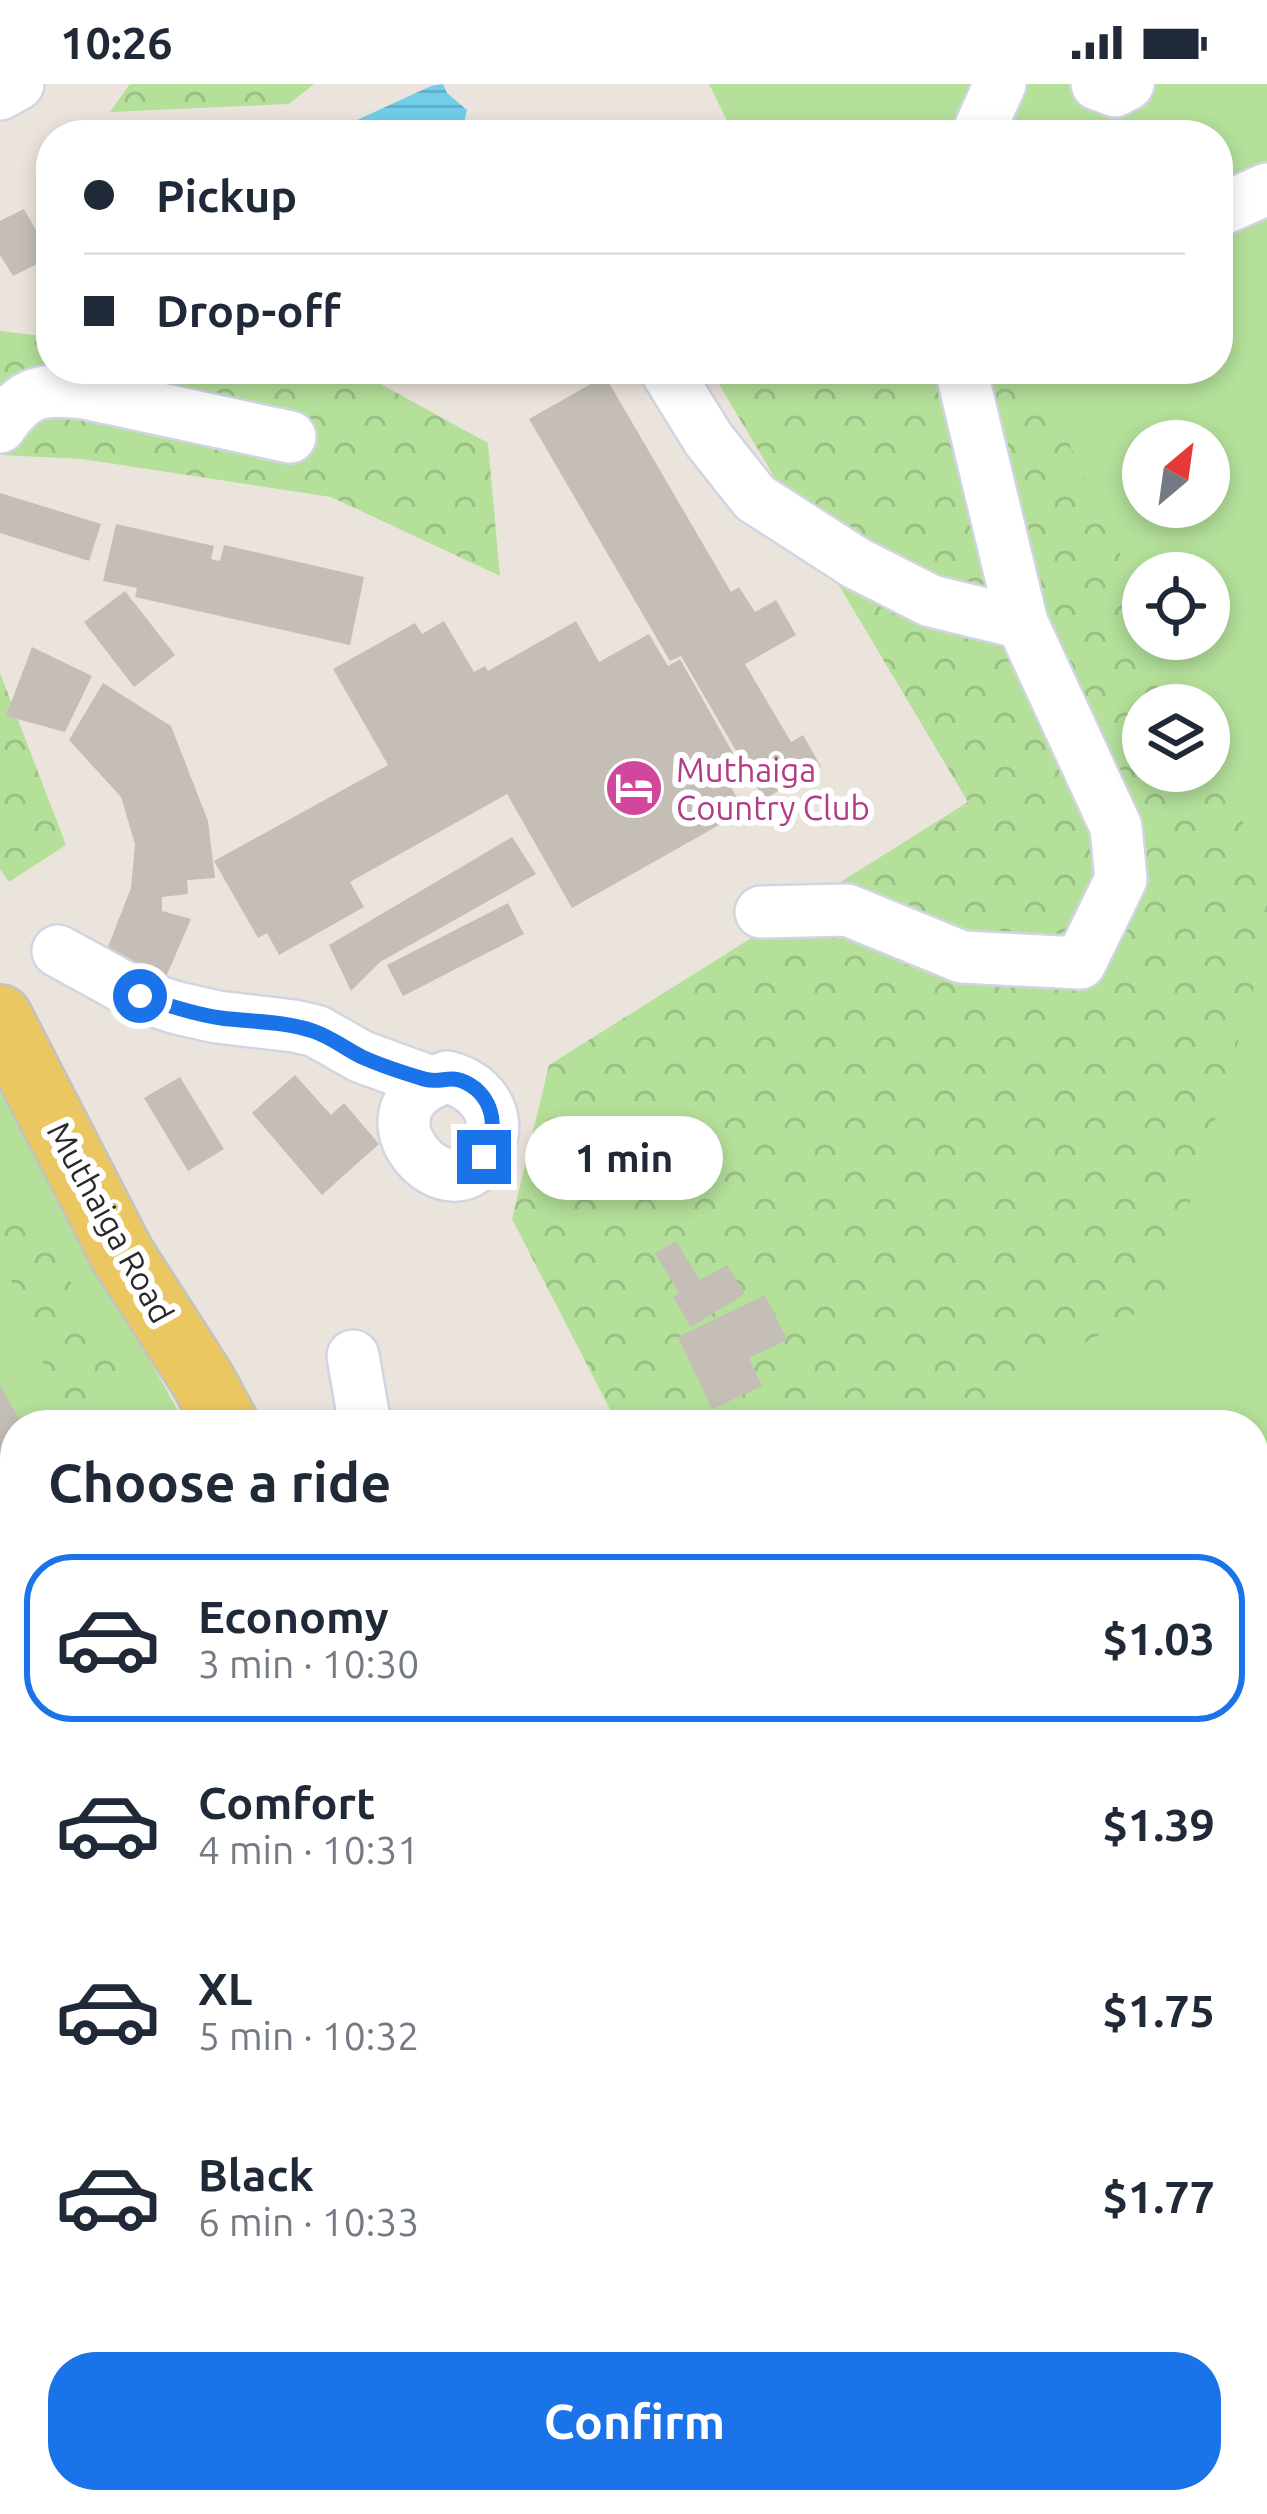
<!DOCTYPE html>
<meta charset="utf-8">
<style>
body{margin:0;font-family:Ubuntu,sans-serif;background:#f6f6f7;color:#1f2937;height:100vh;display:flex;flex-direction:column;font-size:45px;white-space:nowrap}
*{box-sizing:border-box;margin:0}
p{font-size:39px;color:#747a83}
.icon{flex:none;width:66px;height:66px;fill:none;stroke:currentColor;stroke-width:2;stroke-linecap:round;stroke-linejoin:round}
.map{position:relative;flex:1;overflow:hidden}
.drawer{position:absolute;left:0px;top:1326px;width:1269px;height:1104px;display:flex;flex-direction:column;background:#fff;border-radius:48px 48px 0 0;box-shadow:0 6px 18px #0003}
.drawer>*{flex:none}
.top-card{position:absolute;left:36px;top:36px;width:1197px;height:264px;border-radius:48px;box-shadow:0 6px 18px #0003;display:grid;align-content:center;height:264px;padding:0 48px;background:#fff}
.needle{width:78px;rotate:29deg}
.controls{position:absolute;left:1122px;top:336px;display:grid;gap:24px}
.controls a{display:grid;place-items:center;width:108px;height:108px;border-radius:50%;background:#fff;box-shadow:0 6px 18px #0003;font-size:60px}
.end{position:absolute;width:54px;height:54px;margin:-27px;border:15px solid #1a73e8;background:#fff;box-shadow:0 0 0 6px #fff}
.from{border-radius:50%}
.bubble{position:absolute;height:84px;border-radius:42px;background:#fff;box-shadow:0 6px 18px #0003;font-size:39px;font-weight:700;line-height:84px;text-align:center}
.top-card b{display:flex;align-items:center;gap:42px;height:114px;font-size:45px}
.top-card b+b{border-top:3px solid #e0e1e3}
.top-card i{width:30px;height:30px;background:#1f2937}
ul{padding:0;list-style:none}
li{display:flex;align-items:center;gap:36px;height:168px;margin:0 24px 18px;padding:0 24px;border:6px solid transparent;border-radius:48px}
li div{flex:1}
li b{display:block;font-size:45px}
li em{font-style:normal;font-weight:700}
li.active{border-color:#1a73e8}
li>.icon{width:108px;height:108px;stroke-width:1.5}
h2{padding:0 48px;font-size:54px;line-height:144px}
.action{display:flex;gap:24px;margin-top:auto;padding:24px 48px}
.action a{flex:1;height:138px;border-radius:48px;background:#1a73e8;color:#fff;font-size:48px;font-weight:700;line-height:138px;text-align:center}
.status{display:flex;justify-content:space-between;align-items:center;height:84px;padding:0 60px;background:#fff;direction:ltr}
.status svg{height:33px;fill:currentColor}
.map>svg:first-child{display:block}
</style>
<div class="status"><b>10:26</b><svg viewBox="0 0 49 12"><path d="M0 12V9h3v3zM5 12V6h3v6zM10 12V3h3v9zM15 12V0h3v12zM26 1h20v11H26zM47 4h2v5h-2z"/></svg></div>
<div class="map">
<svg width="1267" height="2430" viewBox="0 0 1267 2430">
<defs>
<pattern id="forest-crowns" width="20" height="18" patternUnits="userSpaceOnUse" patternTransform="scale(3)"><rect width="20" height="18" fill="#b4e09a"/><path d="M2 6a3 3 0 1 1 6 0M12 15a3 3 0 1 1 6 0" fill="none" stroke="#9bc085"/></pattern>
<pattern id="water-rules" width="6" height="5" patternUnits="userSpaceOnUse" patternTransform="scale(3)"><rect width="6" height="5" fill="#72cdea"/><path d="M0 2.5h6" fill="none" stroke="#63b0c9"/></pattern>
</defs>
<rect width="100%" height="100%" fill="#ebe4dc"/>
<g fill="#b4e09a" fill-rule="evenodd">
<path d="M709,0H1267V2258L1254,2237V1341H873L1135,884L847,285H1218V51H734ZM1143,357H1209V423H1143ZM1143,489H1209V555H1143ZM1143,621H1209V687H1143Z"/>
<polygon points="0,1007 186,1341 15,1341 15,2415 772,2415 781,2430 0,2430"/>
</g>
<g fill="url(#forest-crowns)">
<polygon points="130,0 314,0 289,20 110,28"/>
<polygon points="0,247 51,253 51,285 312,285 366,292 488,359 500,492 331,413 82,375 0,371"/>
<polygon points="710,285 1035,285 1143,520 1143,555 1159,555 1189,621 1143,621 1143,687 1209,687 1209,664 1267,791 1267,860 1162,1214 945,1341 618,1341 512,1135 549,981 968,718"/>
<polygon points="0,589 66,761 9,798 0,785"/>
<polygon points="0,1092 121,1273 116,1341 67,1341 10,1193 0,1188"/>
<polygon points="1254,1521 1267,1527 1267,1793 1254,1767"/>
<polygon points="0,1899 15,1908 15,2215 0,2191"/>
</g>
<polygon fill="url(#water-rules)" points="443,0 447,9 467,26 463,44 467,51 341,51 344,42 431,2"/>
<g fill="#c4beb7">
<polygon points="24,125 51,173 13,192 0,171 0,137"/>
<polygon points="605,292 731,508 739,503 755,528 776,516 796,551 745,580 791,658 803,651 821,683 764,715 681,572 670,577 529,335"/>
<polygon points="0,409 101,440 89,477 0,449"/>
<polygon points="116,440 214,462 211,475 220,477 224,461 364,493 350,561 135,513 137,504 103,497"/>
<polygon points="125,507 175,571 134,603 84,538"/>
<polygon points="444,537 474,588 485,582 488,587 576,537 599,578 649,550 668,582 680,575 746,692 730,701 744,727 572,824 507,710 350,798 364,823 279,871 267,849 258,854 214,777 388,681 333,585 415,539 422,550"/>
<polygon points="32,563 92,592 65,648 6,632"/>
<polygon points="103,599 171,642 208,737 215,794 187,796 188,810 162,813 162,827 191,835 163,900 106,868 131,804 135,760 121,713 69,656"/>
<polygon points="512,753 536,790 380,878 351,907 329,861"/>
<polygon points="508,819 524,850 403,912 387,881"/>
<polygon points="295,991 331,1031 344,1019 379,1060 322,1111 252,1029"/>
<polygon points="180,993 224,1065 188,1087 144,1014"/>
<polygon points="676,1157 700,1196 727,1181 745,1210 691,1243 673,1213 679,1209 655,1169"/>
<polygon points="765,1211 787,1256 749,1274 762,1302 712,1325 678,1253"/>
<polygon points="0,1302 23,1341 15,1341 15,1409 0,1417"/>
<polygon points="0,1467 15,1495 15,1606 5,1588 0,1590"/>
<polygon points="600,2415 656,2415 630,2430 606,2430"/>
</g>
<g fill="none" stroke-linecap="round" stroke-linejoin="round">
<defs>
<g id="minor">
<polyline points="1097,0 1115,7 1128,0"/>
<polyline points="0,10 18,0"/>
<polyline points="977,51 1000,0"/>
<polyline points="1218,127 1267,105"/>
<polyline points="665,285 709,356 755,414 856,479 931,517 1022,539"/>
<path d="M0,343C25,306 42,304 85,309L290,353"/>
<polyline points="761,828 847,826 962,873 1080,879 1121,795 1116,743 1022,539 961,285"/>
<polyline points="58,867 140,912 177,924 217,933 294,942 316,947 362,973 431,998"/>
<path d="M447,993C479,1001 502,1028 489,1062C456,1146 343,1025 447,993Z"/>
<polyline points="353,1272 365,1341"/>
<polyline points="0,2366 15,2394"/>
<polyline points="694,2415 703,2430"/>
<polyline points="39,2430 66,2415"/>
<polyline points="1171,2430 1183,2421"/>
</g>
<g id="major">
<polyline points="0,933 123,1172 202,1295 227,1341"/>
<polyline points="830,2415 839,2430"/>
</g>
</defs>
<use href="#minor" stroke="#d1d5e2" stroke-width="56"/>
<use href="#major" stroke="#c3c3c3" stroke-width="68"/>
<use href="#minor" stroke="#fff" stroke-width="51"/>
<use href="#major" stroke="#ebc761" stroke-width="63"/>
</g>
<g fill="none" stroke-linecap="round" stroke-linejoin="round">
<path stroke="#1a73e8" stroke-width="15" d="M140,912C166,921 193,930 221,934C251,938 284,937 313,947C331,953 346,965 362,973C382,982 404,989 424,995C444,1001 452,986 476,1005C497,1024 495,1050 484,1073"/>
</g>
<defs>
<symbol id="hotel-disc" viewBox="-11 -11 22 22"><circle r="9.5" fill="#d1479c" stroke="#fff"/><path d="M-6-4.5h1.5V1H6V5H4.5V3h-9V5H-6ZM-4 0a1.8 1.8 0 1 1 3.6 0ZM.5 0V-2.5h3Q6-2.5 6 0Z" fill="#fff"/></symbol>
</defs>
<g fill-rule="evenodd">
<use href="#hotel-disc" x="601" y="671" width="66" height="66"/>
</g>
<g text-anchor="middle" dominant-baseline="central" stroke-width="12" stroke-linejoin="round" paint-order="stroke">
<g font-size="33" fill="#b23c85" stroke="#fff" text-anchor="start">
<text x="676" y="685">Muthaiga<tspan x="676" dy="38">Country Club</tspan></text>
</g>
<g font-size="33" fill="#292929" stroke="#fff">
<text transform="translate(111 1138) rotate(61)">Muthaiga Road</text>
</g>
</g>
</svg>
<div class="controls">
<a><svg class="needle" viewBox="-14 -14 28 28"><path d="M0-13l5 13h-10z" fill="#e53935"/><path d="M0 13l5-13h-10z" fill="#747a83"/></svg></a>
<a><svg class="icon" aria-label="locate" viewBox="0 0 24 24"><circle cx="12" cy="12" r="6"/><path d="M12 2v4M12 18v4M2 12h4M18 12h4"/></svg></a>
<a><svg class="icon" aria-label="layers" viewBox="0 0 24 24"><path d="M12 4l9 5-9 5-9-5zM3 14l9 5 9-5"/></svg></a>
</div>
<i class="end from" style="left:140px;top:912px"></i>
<i class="end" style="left:484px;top:1073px"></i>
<div class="bubble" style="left:525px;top:1032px;width:198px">1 min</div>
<div class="top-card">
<b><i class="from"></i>Pickup</b>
<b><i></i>Drop-off</b>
</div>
<section class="drawer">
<h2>Choose a ride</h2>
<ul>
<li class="active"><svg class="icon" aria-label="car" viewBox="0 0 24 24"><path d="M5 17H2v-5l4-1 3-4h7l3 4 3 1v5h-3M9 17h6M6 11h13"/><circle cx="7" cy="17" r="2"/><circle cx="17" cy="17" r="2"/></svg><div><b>Economy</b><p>3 min · 10:30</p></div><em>$1.03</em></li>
<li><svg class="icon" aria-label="car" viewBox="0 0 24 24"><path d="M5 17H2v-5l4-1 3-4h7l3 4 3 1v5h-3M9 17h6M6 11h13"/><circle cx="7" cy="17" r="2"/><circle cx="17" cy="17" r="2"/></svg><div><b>Comfort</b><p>4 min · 10:31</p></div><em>$1.39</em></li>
<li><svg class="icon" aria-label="car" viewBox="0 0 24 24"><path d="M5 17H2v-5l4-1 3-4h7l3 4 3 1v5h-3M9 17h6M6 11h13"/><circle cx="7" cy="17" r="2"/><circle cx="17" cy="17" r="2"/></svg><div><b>XL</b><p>5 min · 10:32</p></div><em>$1.75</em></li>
<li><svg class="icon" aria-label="car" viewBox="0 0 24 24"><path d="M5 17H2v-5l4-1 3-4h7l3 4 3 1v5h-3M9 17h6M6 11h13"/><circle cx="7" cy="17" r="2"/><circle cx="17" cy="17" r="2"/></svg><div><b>Black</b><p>6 min · 10:33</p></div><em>$1.77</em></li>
</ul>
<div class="action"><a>Confirm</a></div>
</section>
</div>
